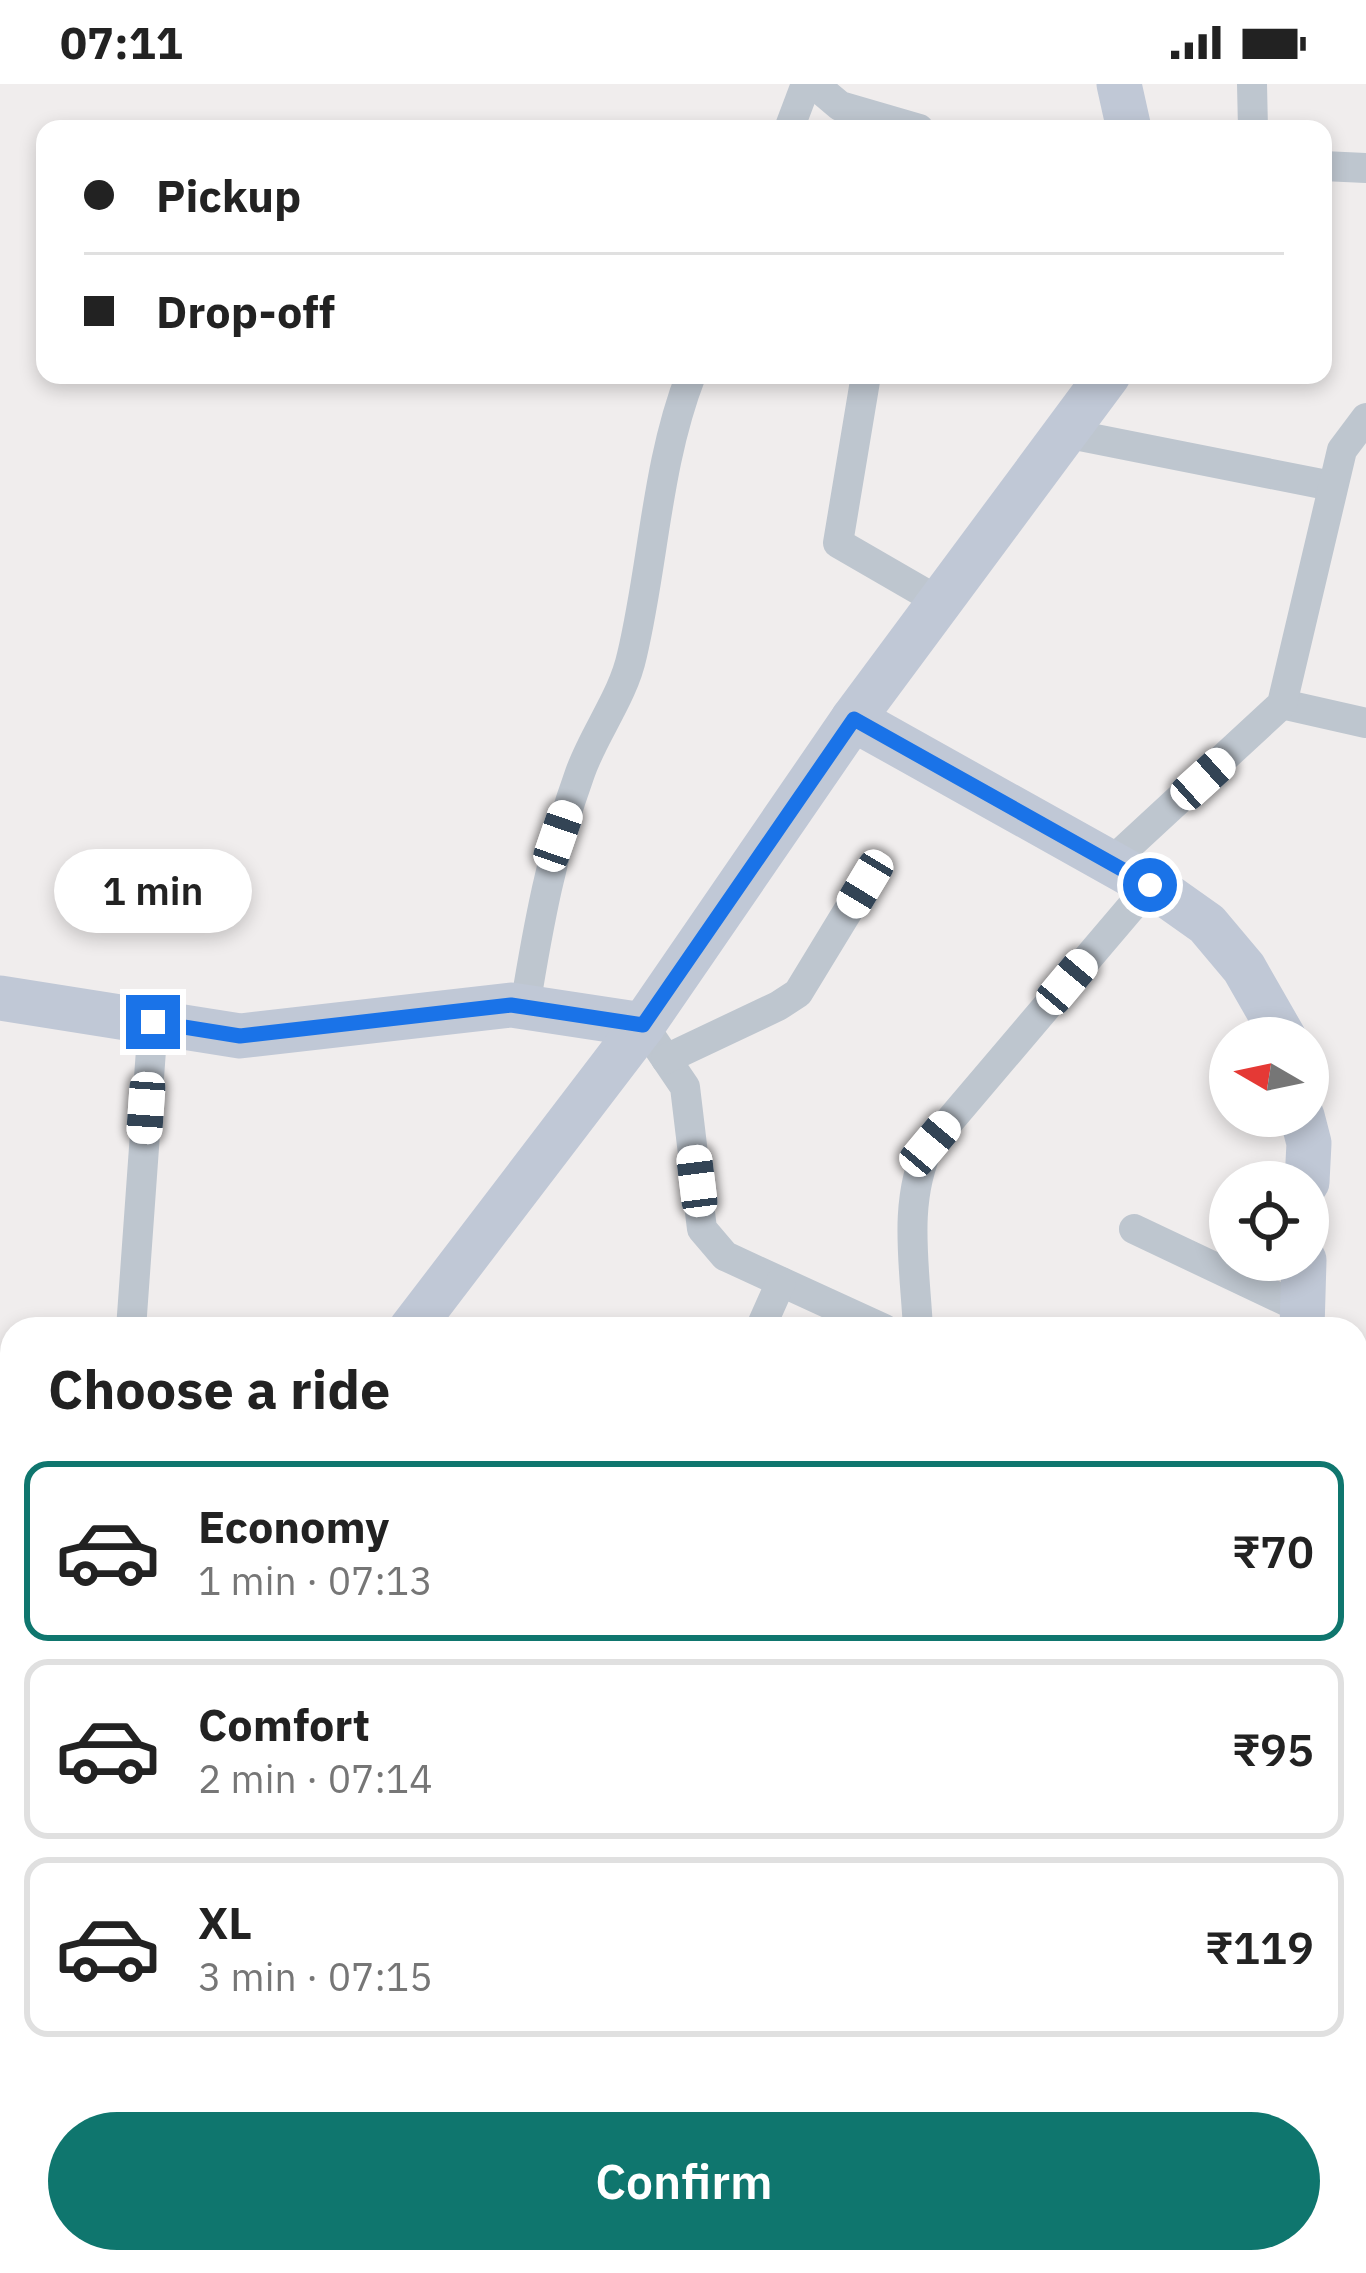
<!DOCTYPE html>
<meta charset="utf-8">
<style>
body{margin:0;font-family:"IBM Plex Sans",sans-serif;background:#f2f2f2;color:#222;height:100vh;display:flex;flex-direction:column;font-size:45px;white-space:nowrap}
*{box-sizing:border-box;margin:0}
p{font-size:39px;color:#767676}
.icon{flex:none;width:66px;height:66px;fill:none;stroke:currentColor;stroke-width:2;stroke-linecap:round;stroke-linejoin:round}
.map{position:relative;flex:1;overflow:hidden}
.details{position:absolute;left:0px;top:1233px;width:1368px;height:957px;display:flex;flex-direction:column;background:#fff;border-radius:36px 36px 0 0;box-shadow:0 6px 18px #0003}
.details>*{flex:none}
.guide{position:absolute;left:36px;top:36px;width:1296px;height:264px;border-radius:24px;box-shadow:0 6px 18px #0003;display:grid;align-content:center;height:264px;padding:0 48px;background:#fff}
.needle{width:78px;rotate:279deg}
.fabs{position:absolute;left:1209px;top:933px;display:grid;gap:24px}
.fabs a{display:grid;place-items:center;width:120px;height:120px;border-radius:50%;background:#fff;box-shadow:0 6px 18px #0003;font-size:60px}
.end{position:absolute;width:54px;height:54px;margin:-27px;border:15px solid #1a73e8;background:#fff;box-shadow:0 0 0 6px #fff}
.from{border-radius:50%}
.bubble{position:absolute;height:84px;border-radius:42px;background:#fff;box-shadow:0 6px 18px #0003;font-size:39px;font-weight:600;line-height:84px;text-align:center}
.car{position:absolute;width:36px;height:72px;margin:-36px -18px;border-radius:15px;box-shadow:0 0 9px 3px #0007;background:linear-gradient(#fff 24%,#345 0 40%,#fff 0 76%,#345 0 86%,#fff 0)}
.guide b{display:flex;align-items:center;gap:42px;height:114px;font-size:45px}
.guide b+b{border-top:3px solid #e0e0e0}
.guide i{width:30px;height:30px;background:#222}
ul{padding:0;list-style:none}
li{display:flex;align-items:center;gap:36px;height:180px;margin:0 24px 18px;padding:0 24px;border:6px solid #e0e0e0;border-radius:24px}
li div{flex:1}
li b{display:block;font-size:45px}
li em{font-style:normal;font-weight:600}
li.active{border-color:#0f766e}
li>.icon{width:108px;height:108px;stroke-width:1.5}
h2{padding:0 48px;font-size:54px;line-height:144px}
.action{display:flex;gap:24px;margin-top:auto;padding:24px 48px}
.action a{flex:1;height:138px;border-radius:72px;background:#0f766e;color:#fff;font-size:48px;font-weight:600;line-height:138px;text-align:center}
.status{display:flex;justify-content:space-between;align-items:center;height:84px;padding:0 60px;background:#fff;direction:ltr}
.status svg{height:33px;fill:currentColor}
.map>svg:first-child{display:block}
</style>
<div class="status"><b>07:11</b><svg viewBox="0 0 49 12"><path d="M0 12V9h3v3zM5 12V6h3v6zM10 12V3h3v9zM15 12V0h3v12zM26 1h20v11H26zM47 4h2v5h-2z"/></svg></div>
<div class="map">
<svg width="1366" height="2189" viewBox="0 0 1366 2189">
<rect width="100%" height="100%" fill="#f0eded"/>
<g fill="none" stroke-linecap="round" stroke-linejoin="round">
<g stroke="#bec6cf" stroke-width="30">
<polyline points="814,0 840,22 919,45"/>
<polyline points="1252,0 1253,45"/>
<polyline points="789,45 806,0"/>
<polyline points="1323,82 1366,84"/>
<polyline points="866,291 838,459 940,518"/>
<polyline points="1065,349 1332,402"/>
<polyline points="1282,620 1366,639"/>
<polyline points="1110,779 1282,620 1342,366 1366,334"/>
<path d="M525,923C538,843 552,766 580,689C594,649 623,613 632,571C654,478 656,381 691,291"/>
<polyline points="643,941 685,1003 702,1145 725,1172 884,1245"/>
<polyline points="666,975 778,922 798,909 865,799"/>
<polyline points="1134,1145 1303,1225"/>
<polyline points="131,1245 153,938"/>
<polyline points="760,1245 781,1198"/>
<path d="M918,1245C915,1183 902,1117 930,1060L1150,801"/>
<polyline points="0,1661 12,1664"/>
<polyline points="686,2178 694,2189"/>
<polyline points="959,2178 970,2189"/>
<polyline points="144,2189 152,2178"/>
<polyline points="714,2189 726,2178"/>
<polyline points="1231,2189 1231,2178"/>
</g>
<g stroke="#c0c8d6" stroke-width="45">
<polyline points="1119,0 1129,45"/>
<polyline points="853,635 1159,806 1207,840 1244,884 1284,954"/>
<polyline points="0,914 240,952 511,921 643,941"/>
<polyline points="1302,1032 1309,1059 1307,1098"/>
<polyline points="411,1245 643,941 853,635 1108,291"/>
<polyline points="1302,1245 1304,1176"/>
<polyline points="1356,1363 1366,1376"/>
<polyline points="0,2035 12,2020"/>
</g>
</g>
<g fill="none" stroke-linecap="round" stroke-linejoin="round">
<polyline stroke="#1a73e8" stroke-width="15" points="153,938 240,952 511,921 643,941 854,635 1150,801"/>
</g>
</svg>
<div class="fabs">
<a><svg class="needle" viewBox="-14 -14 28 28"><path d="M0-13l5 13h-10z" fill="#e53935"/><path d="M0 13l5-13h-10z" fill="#767676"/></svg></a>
<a><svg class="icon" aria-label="locate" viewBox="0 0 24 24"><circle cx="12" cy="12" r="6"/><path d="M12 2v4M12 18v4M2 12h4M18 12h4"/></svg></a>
</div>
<i class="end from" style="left:1150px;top:801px"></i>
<i class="end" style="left:153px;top:938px"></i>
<div class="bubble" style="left:54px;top:765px;width:198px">1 min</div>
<i class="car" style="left:1203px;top:695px;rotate:48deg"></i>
<i class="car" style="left:558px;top:752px;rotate:19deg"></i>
<i class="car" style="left:865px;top:800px;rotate:211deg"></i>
<i class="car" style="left:1067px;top:898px;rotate:40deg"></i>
<i class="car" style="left:146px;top:1024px;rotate:184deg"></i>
<i class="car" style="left:930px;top:1060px;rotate:40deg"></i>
<i class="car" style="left:697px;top:1097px;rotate:353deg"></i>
<div class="guide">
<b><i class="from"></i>Pickup</b>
<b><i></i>Drop-off</b>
</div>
<section class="details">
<h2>Choose a ride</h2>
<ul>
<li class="active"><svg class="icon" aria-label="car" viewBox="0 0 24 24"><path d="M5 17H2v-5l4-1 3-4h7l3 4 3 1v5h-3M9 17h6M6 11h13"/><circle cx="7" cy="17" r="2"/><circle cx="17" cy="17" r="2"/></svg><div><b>Economy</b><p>1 min · 07:13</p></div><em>₹70</em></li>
<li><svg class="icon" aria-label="car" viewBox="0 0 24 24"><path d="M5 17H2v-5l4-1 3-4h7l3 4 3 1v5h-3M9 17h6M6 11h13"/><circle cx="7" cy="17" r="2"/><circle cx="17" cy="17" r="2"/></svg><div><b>Comfort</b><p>2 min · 07:14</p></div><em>₹95</em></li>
<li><svg class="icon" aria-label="car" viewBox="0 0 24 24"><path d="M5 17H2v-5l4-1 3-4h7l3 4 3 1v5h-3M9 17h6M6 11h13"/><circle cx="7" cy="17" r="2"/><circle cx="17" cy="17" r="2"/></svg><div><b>XL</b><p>3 min · 07:15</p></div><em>₹119</em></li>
</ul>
<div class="action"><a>Confirm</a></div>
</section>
</div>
